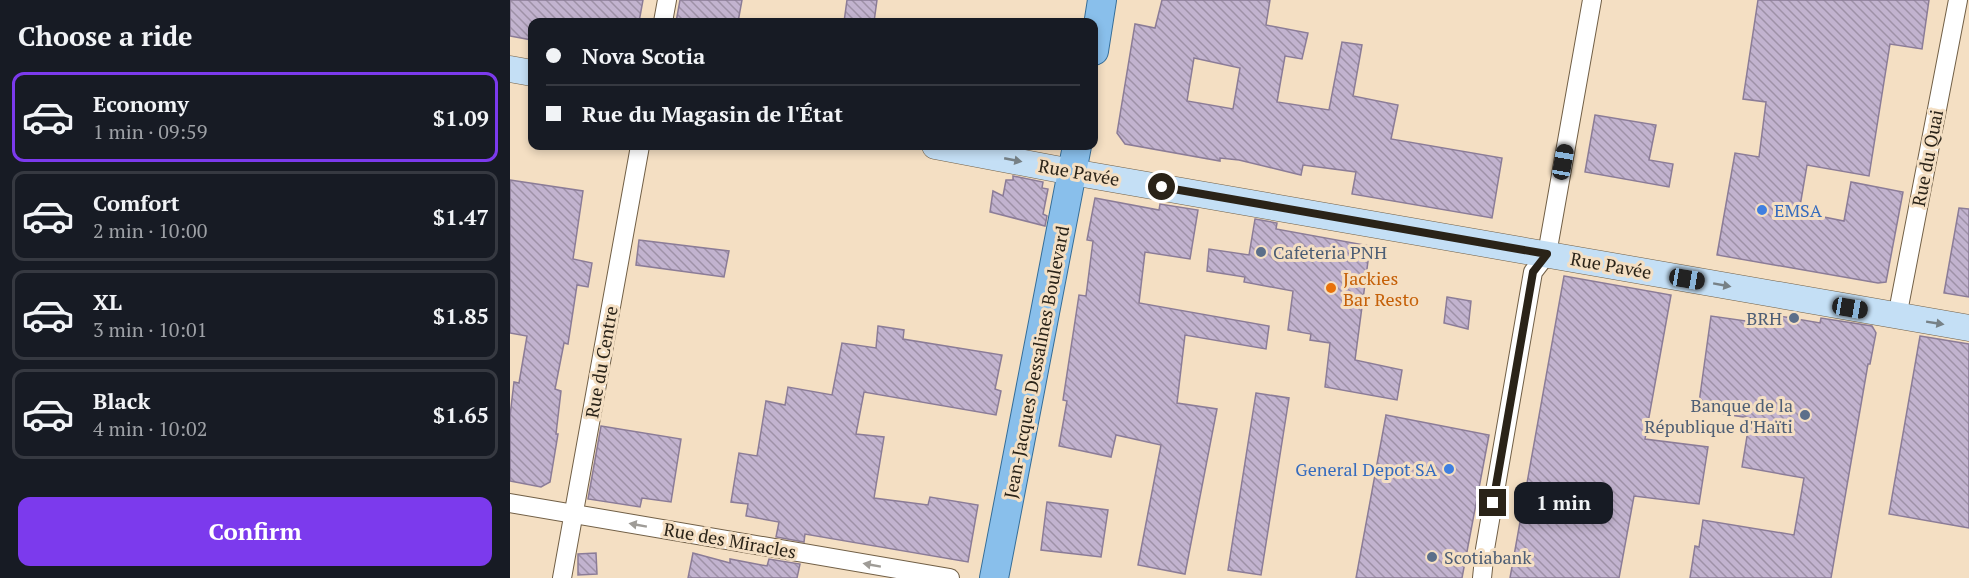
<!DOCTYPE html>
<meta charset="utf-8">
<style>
body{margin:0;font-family:"PT Serif",serif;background:#242831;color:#f1f3f6;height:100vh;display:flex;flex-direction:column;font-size:22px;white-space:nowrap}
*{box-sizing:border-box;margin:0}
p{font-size:20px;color:#9ea1a6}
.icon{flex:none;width:33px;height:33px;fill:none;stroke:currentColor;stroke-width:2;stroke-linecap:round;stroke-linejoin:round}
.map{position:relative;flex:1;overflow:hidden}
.side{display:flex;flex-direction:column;background:#171b24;width:510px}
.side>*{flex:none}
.top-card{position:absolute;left:18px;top:18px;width:570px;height:132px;border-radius:12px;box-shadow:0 3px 9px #0003;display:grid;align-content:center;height:132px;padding:0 18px;background:#171b24}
.end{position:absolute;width:27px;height:27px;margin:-14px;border:8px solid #2a2318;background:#fff;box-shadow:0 0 0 3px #fff}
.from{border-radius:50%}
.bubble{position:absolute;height:42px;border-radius:12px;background:#171b24;box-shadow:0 3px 9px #0003;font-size:20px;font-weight:800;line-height:42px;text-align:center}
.car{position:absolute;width:18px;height:36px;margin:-18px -9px;border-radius:8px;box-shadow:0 0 4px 2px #0007;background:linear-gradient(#222 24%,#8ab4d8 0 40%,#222 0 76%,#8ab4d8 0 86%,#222 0)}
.top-card b{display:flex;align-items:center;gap:21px;height:57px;font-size:22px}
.top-card b+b{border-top:2px solid #363941}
.top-card i{width:15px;height:15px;background:#f1f3f6}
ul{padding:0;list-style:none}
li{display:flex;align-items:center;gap:18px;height:90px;margin:0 12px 9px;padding:0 6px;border:3px solid #363941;border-radius:12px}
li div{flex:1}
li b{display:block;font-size:22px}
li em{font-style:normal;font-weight:800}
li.active{border-color:#7c3aed}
li>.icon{width:54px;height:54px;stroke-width:1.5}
h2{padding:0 18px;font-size:27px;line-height:72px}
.button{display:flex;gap:12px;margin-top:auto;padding:12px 18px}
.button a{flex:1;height:69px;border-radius:12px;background:#7c3aed;color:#fff;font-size:24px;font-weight:800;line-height:69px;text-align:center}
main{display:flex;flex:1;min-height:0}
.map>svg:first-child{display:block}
</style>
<main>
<section class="side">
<h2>Choose a ride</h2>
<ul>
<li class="active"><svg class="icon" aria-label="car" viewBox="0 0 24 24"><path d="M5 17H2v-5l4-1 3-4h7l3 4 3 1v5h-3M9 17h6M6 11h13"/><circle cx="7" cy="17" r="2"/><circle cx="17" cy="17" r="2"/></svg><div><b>Economy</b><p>1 min · 09:59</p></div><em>$1.09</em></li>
<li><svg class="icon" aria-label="car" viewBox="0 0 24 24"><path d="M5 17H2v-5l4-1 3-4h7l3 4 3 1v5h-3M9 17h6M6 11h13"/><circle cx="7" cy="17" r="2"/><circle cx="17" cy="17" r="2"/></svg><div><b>Comfort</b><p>2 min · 10:00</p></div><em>$1.47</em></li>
<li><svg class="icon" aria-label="car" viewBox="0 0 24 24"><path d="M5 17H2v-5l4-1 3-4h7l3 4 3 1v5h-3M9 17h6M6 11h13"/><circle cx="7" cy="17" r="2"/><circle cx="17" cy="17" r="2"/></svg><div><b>XL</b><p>3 min · 10:01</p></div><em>$1.85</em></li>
<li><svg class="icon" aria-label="car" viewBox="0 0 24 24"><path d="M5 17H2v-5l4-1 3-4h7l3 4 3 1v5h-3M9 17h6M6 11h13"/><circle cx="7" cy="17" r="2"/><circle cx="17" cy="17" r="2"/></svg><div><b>Black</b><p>4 min · 10:02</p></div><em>$1.65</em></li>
</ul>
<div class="button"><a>Confirm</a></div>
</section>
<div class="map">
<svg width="1459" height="578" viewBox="0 0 1459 578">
<defs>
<pattern id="building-back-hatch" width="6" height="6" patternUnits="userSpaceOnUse" patternTransform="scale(1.5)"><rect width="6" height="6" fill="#c2b3cf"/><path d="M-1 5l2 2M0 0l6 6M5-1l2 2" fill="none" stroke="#9e91a7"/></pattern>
</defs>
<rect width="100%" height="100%" fill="#f4dfc3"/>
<g fill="url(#building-back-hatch)" stroke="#8b7c97" stroke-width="1.5" fill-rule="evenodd">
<polygon points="0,0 133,0 129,22 22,22 22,40 0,36"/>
<polygon points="170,0 232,0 228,22 166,22"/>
<polygon points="337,0 367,0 364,22 334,22"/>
<path d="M652,0H760L756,25L798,33L792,59L775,56L767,102L819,110L832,42L852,45L843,96L888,105L881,139L992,158L982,218L842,194L846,172L793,165L791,175L729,160L710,158V161L615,144L607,133L625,24L645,28ZM684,58L730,68L723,109L677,101Z"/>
<polygon points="1248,0 1419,0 1412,49 1380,44 1359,176 1297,165 1289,212 1334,221 1341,182 1393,192 1376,282 1368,283 1207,255 1225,153 1249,157 1256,102 1233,99"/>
<polygon points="1085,115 1146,125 1139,160 1163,164 1159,187 1075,172"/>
<polygon points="503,176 533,182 532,188 538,189 533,214 537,216 535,226 480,212 483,191 493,196 496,180 503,180"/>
<polygon points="0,180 73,191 63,259 82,263 78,287 67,285 58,344 54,343 45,389 51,391 46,434 48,434 40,482 31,487 0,481 0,416 4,382 9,383 17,336 0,333"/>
<polygon points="585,198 649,210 650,204 688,210 680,259 635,252 629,303 759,326 756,349 675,335 667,403 707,409 675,574 628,565 651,445 606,435 601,457 549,446 557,401 553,400 569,295 576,296 583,241 577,240"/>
<polygon points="1449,208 1459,209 1459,297 1434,293"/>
<polygon points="745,219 767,223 766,229 860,246 845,360 892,370 887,400 815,387 820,343 800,340 801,334 778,330 783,291 734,282 735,277 697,271 699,249 739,255"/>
<polygon points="129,240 219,251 214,277 126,265"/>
<polygon points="1054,276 1161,295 1135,439 1198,447 1189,504 1124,496 1109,578 1000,578"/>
<polygon points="937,297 961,301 958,329 934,323"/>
<polygon points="1258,314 1310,323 1311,318 1362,326 1366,333 1360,364 1358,364 1321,578 1180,578 1185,546 1189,547 1193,520 1284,535 1294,478 1232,467 1240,418 1188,410 1201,316 1257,324"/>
<polygon points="368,326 394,330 393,339 492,355 485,389 491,391 486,415 354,392 346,434 374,437 364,498 418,505 420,497 468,505 458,562 295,534 294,542 266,537 269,522 236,516 238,504 221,502 229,453 247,456 256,401 275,405 278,387 322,395 332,343 366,348"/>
<polygon points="1410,336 1459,344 1459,528 1379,514"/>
<polygon points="746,393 779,398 751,575 718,570"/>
<polygon points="876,415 979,435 952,578 846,578"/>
<polygon points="91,426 171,439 161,502 132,498 130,507 78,499"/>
<polygon points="537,502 598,510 591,557 531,550"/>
<polygon points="86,553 87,574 68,575 68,554"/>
<polygon points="183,553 220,563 220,559 257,566 259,559 290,564 287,578 178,578"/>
</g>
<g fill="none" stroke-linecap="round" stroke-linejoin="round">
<defs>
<g id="street">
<polyline points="153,22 157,0"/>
<polyline points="1387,317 1448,0"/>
<polyline points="0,503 440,578"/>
<polyline points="52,578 130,146"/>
<polyline points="972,578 975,549 1023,272 1037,254 1082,0"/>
</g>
<g id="secondary">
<polyline points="0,69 22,73"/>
<polyline points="425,146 562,172 1459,328"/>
</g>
<g id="primary">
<polyline points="584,51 592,0"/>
<polyline points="484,578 567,146"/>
</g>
</defs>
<use href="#street" stroke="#715f46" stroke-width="20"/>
<use href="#secondary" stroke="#715f46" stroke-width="27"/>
<use href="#primary" stroke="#356d98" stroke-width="30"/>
<use href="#street" stroke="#fff" stroke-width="18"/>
<use href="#secondary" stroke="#c4dff5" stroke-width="26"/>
<use href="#primary" stroke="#89bfeb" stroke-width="28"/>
</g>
<defs><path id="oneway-solid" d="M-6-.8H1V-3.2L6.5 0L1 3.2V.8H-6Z" transform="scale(1.5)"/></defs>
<g fill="#778186">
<use href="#oneway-solid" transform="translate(503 160) rotate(11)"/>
<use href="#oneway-solid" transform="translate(1212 285) rotate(10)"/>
<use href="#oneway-solid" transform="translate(1425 323) rotate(9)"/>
</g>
<g fill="#9f9c97">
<use href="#oneway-solid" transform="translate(128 525) rotate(-170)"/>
<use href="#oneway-solid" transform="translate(362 565) rotate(-170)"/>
</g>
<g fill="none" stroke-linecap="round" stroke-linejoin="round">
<polyline stroke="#2a2318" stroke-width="8" points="652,187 1037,254 1023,272 983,503"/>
</g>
<g fill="#3f7fe0" stroke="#f4dfc3" stroke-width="2">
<circle cx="1252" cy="210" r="6"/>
<circle cx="939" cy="469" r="6"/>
</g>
<g fill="#5c6f8a" stroke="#f4dfc3" stroke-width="2">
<circle cx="751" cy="252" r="6"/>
<circle cx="1284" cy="318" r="6"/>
<circle cx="1295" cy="415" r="6"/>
<circle cx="922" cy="557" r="6"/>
</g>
<circle fill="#e8710a" stroke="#f4dfc3" stroke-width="2" cx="821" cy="288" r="6"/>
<g text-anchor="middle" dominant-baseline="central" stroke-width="6" stroke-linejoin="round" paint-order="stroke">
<g font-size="18" fill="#2a2318" stroke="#f4dfc3">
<text transform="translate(1417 158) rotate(-79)">Rue du Quai</text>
<text transform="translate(569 172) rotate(10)">Rue Pavée</text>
<text transform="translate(1101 265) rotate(10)">Rue Pavée</text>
<text transform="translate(91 362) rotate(-80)">Rue du Centre</text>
<text transform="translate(526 362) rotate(-79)">Jean-Jacques Dessalines Boulevard</text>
<text transform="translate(220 540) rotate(10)">Rue des Miracles</text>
</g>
<g font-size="18" fill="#366cbe" stroke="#f4dfc3" text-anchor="start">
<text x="1264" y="210">EMSA</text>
<text x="927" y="469" text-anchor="end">General Depot SA</text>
</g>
<g font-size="18" fill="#4e5e75" stroke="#f4dfc3" text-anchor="start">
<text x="763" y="252">Cafeteria PNH</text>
<text x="1272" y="318" text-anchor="end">BRH</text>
<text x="1283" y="405" text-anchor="end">Banque de la<tspan x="1283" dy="21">République d'Haïti</tspan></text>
<text x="934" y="557">Scotiabank</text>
</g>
<g font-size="18" fill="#c56008" stroke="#f4dfc3" text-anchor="start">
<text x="833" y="278">Jackies<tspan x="833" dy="21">Bar Resto</tspan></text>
</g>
</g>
</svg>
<i class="end from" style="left:652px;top:187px"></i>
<i class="end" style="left:983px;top:503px"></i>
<div class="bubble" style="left:1004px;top:482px;width:99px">1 min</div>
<i class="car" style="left:1053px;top:162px;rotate:10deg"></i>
<i class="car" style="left:1177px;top:279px;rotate:100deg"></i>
<i class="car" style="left:1340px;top:308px;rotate:100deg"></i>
<div class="top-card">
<b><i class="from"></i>Nova Scotia</b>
<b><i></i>Rue du Magasin de l'État</b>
</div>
</div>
</main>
